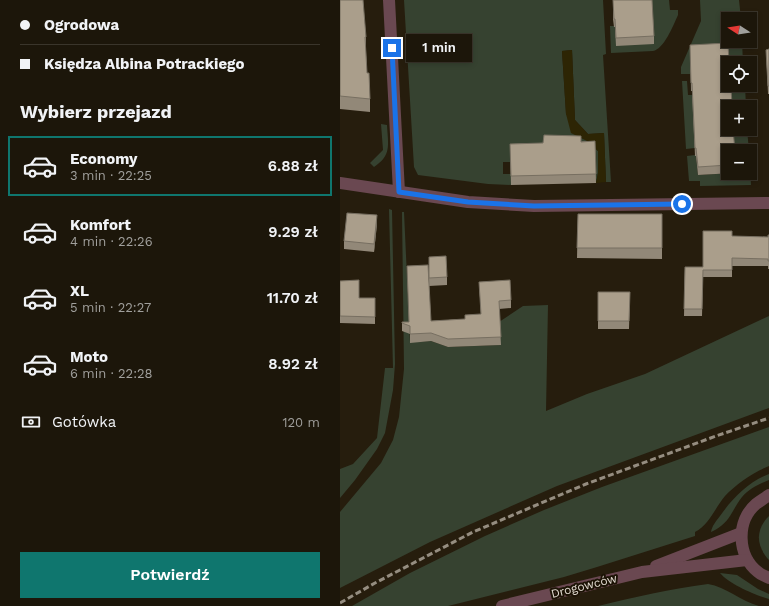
<!DOCTYPE html>
<html lang="pl">
<meta charset="utf-8">
<style>
body{margin:0;font-family:"Work Sans",sans-serif;background:#251f13;color:#f1f3f6;height:100vh;display:flex;flex-direction:column;font-size:15px;white-space:nowrap}
*{box-sizing:border-box;margin:0}
p{font-size:13px;color:#a09f9c}
.icon{flex:none;width:22px;height:22px;fill:none;stroke:currentColor;stroke-width:2;stroke-linecap:round;stroke-linejoin:round}
.map{position:relative;flex:1;overflow:hidden}
.drawer{display:flex;flex-direction:column;background:#1c160a;width:340px}
.drawer>*{flex:none}
.top-card{display:grid;align-content:center;height:88px;padding:0 20px;background:#1c160a}
.needle{width:26px;rotate:282deg}
.controls{position:absolute;left:381px;top:12px;display:grid;gap:8px}
.controls a{display:grid;place-items:center;width:36px;height:36px;border-radius:0px;background:#1c160a;box-shadow:0 2px 6px #0003,0 0 0 1px #3a352b;font-size:20px}
.end{position:absolute;width:18px;height:18px;margin:-9px;border:5px solid #1a73e8;background:#fff;box-shadow:0 0 0 2px #fff}
.from{border-radius:50%}
.bubble{position:absolute;height:28px;border-radius:0px;background:#1c160a;box-shadow:0 2px 6px #0003,0 0 0 1px #3a352b;font-size:13px;font-weight:600;line-height:28px;text-align:center}
.top-card b{display:flex;align-items:center;gap:14px;height:38px;font-size:15px}
.top-card b+b{border-top:1px solid #3a352b}
.top-card i{width:10px;height:10px;background:#f1f3f6}
ul{padding:0;list-style:none}
li{display:flex;align-items:center;gap:12px;height:60px;margin:0 8px 6px;padding:0 12px;border:2px solid transparent;border-radius:0px}
li div{flex:1}
li b{display:block;font-size:15px}
li em{font-style:normal;font-weight:600}
li.current{border-color:#0f766e}
li>.icon{width:36px;height:36px;stroke-width:1.5}
h2{padding:0 20px;font-size:18px;line-height:48px}
.pay{display:flex;align-items:center;gap:10px;height:44px;padding:0 20px;font-size:15px}
.pay p{margin-inline-start:auto}
.button{display:flex;gap:8px;margin-top:auto;padding:8px 20px}
.button a{flex:1;height:46px;border-radius:0px;background:#0f766e;color:#fff;font-size:16px;font-weight:600;line-height:46px;text-align:center}
main{display:flex;flex:1;min-height:0}
.map>svg:first-child{display:block}
</style>
<main>
<section class="drawer">
<div class="top-card">
<b><i class="from"></i>Ogrodowa</b>
<b><i></i>Księdza Albina Potrackiego</b>
</div>
<h2>Wybierz przejazd</h2>
<ul>
<li class="current"><svg class="icon" aria-label="car" viewBox="0 0 24 24"><path d="M5 17H2v-5l4-1 3-4h7l3 4 3 1v5h-3M9 17h6M6 11h13"/><circle cx="7" cy="17" r="2"/><circle cx="17" cy="17" r="2"/></svg><div><b>Economy</b><p>3 min · 22:25</p></div><em>6.88 zł</em></li>
<li><svg class="icon" aria-label="car" viewBox="0 0 24 24"><path d="M5 17H2v-5l4-1 3-4h7l3 4 3 1v5h-3M9 17h6M6 11h13"/><circle cx="7" cy="17" r="2"/><circle cx="17" cy="17" r="2"/></svg><div><b>Komfort</b><p>4 min · 22:26</p></div><em>9.29 zł</em></li>
<li><svg class="icon" aria-label="car" viewBox="0 0 24 24"><path d="M5 17H2v-5l4-1 3-4h7l3 4 3 1v5h-3M9 17h6M6 11h13"/><circle cx="7" cy="17" r="2"/><circle cx="17" cy="17" r="2"/></svg><div><b>XL</b><p>5 min · 22:27</p></div><em>11.70 zł</em></li>
<li><svg class="icon" aria-label="car" viewBox="0 0 24 24"><path d="M5 17H2v-5l4-1 3-4h7l3 4 3 1v5h-3M9 17h6M6 11h13"/><circle cx="7" cy="17" r="2"/><circle cx="17" cy="17" r="2"/></svg><div><b>Moto</b><p>6 min · 22:28</p></div><em>8.92 zł</em></li>
</ul>
<div class="pay"><svg class="icon" aria-label="cash" viewBox="0 0 24 24"><path d="M3 7h18v10H3z"/><circle cx="12" cy="12" r="2"/></svg>Gotówka<p>120 m</p></div>
<div class="button"><a>Potwierdź</a></div>
</section>
<div class="map">
<svg width="429" height="606" viewBox="0 0 429 606">
<rect width="100%" height="100%" fill="#261d0d"/>
<g fill="#364230">
<polygon points="64,0 263,0 266,54 263,55 271,182 266,182 264,133 248,134 235,120 232,50 222,51 226,114 249,142 258,151 258,173 256,183 171,162 163,162 163,174 171,174 171,185 148,184 78,175 74,167"/>
<path d="M311,0H329L330,10H338V15C333,26 324,49 313,51L271,53L270,26H274V27Z"/>
<polygon points="360,0 399,0 401,19 388,19 388,41 402,41 403,63 389,63 388,51 350,73 350,74 341,74 341,67 361,21"/>
<polygon points="342,81 347,81 348,95 353,95 390,85 405,85 406,107 388,107 354,137 355,148 346,149"/>
<path d="M41,124L47,125C48,145 52,155 34,167L30,163L43,150Z"/>
<polygon points="393,129 407,129 409,151 394,151"/>
<polygon points="355,155 355,156 356,156 358,175 394,173 410,173 410,166 411,185 360,186 360,181 349,181 347,156"/>
<polygon points="49,209 52,210 55,364 53,390 45,433 37,449 15,480 0,498 0,469 13,464 37,438 45,368 53,368"/>
<polygon points="62,212 64,212 70,342 91,341 108,347 160,345 159,322 183,306 208,305 206,411 247,394 305,374 429,316 429,408 217,486 90,542 0,588 0,512 41,463 53,440 59,417 64,369"/>
<path d="M429,427V466C414,472 396,484 385,496C375,508 369,525 355,532V536L257,567L224,577L108,606H12L70,573L145,536L204,510L262,487Z"/>
<path d="M429,474V480C419,484 409,489 402,497C397,503 394,510 390,516C386,523 378,529 371,532C372,526 376,521 380,516C392,499 408,482 429,474Z"/>
<path d="M429,516V560C416,546 415,530 429,516Z"/>
<path d="M380,573L397,575L418,589L429,594V599C415,595 389,584 380,573Z"/>
<path d="M368,584C386,587 401,601 419,606H258C294,597 331,589 368,584Z"/>
</g>
<polygon fill="#2d2504" points="232,50 235,120 248,134 264,133 266,182 256,183 258,173 258,151 249,142 231,133 226,114 222,51"/>
<g fill="none" stroke-linecap="round" stroke-linejoin="round">
<g stroke="#6a4851" stroke-width="12">
<polyline points="49,0 59,192"/>
<polyline points="0,183 128,202 194,206 429,203"/>
<path d="M429,495C425,498 420,501 416,504C396,521 397,556 418,572C421,575 426,576 429,578"/>
<polyline points="316,566 401,533"/>
<polyline points="162,606 302,572 407,560"/>
</g>
<polyline stroke="#958d80" stroke-width="3" stroke-dasharray="6 3" stroke-linecap="butt" points="0,603 35,583 133,532 246,484 376,436 429,418"/>
</g>
<g fill="#928878">
<polygon points="0,0 26,37 26,50 27,73 30,99 30,112 0,109"/>
<polygon points="273,0 314,36 314,44 276,46 275,27 274,27 273,19"/>
<polygon points="350,45 388,151 388,173 394,173 358,175 356,156 355,156 352,91 351,91"/>
<polygon points="429,49 429,94 428,94 426,50"/>
<polygon points="255,141 256,183 171,185 170,144"/>
<polygon points="238,214 322,214 322,259 237,258"/>
<polygon points="37,224 34,252 4,249 4,241"/>
<polygon points="429,235 429,269 428,269 428,266 392,266 392,277 363,277 362,316 344,316 345,267 363,267 392,236 428,237"/>
<polygon points="89,257 107,277 107,285 89,286"/>
<polygon points="67,266 91,321 125,319 141,314 139,282 171,300 171,308 159,309 161,345 108,347 91,341 70,343 70,334 62,331 62,322 69,322"/>
<polygon points="0,281 19,298 35,298 35,324 0,323"/>
<polygon points="258,292 290,292 289,329 258,329"/>
</g>
<polygon fill="#776f61" points="37,215 37,224 34,252 34,244"/>
<g fill="#aa9e8b" stroke="#776f61">
<polygon points="0,0 23,0 26,37 25,37 27,73 29,73 30,99 0,96"/>
<polygon points="273,0 312,0 314,36 276,38 275,19 274,19"/>
<polygon points="388,43 389,63 388,63 388,85 391,85 392,107 388,107 388,129 393,129 395,151 388,151 388,165 358,167 356,148 355,148 352,83 351,83 350,45"/>
<polygon points="429,49 429,86 428,86 426,50"/>
<polygon points="204,135 241,136 241,142 255,141 256,174 171,176 170,144 203,143"/>
<polygon points="7,213 37,215 34,244 4,241"/>
<polygon points="238,214 322,214 322,248 237,248"/>
<polygon points="363,231 392,231 392,236 428,237 428,235 429,235 429,261 428,261 428,259 392,258 392,270 363,270 362,309 344,309 345,267 363,267"/>
<polygon points="106,256 107,277 89,278 89,257"/>
<polygon points="88,265 91,321 125,319 125,315 141,314 139,282 170,280 171,300 159,301 161,337 108,339 91,333 70,334 70,326 62,323 62,322 69,322 67,266"/>
<polygon points="19,280 19,298 35,298 35,317 0,316 0,281"/>
<polygon points="258,292 290,292 289,321 258,321"/>
</g>
<g fill="none" stroke-linecap="round" stroke-linejoin="round">
<polyline stroke="#1a73e8" stroke-width="5" points="52,48 59,192 128,202 194,206 342,204"/>
</g>
<g text-anchor="middle" dominant-baseline="central" stroke-width="4" stroke-linejoin="round" paint-order="stroke">
<g font-size="12" fill="#e3dcd2" stroke="#1c1305">
<text transform="translate(244 586) rotate(-14)">Drogowców</text>
</g>
</g>
</svg>
<div class="controls">
<a><svg class="needle" viewBox="-14 -14 28 28"><path d="M0-13l5 13h-10z" fill="#e53935"/><path d="M0 13l5-13h-10z" fill="#a09f9c"/></svg></a>
<a><svg class="icon" aria-label="locate" viewBox="0 0 24 24"><circle cx="12" cy="12" r="6"/><path d="M12 2v4M12 18v4M2 12h4M18 12h4"/></svg></a>
<a>+</a>
<a>−</a>
</div>
<i class="end from" style="left:342px;top:204px"></i>
<i class="end" style="left:52px;top:48px"></i>
<div class="bubble" style="left:66px;top:34px;width:66px">1 min</div>
</div>
</main>
